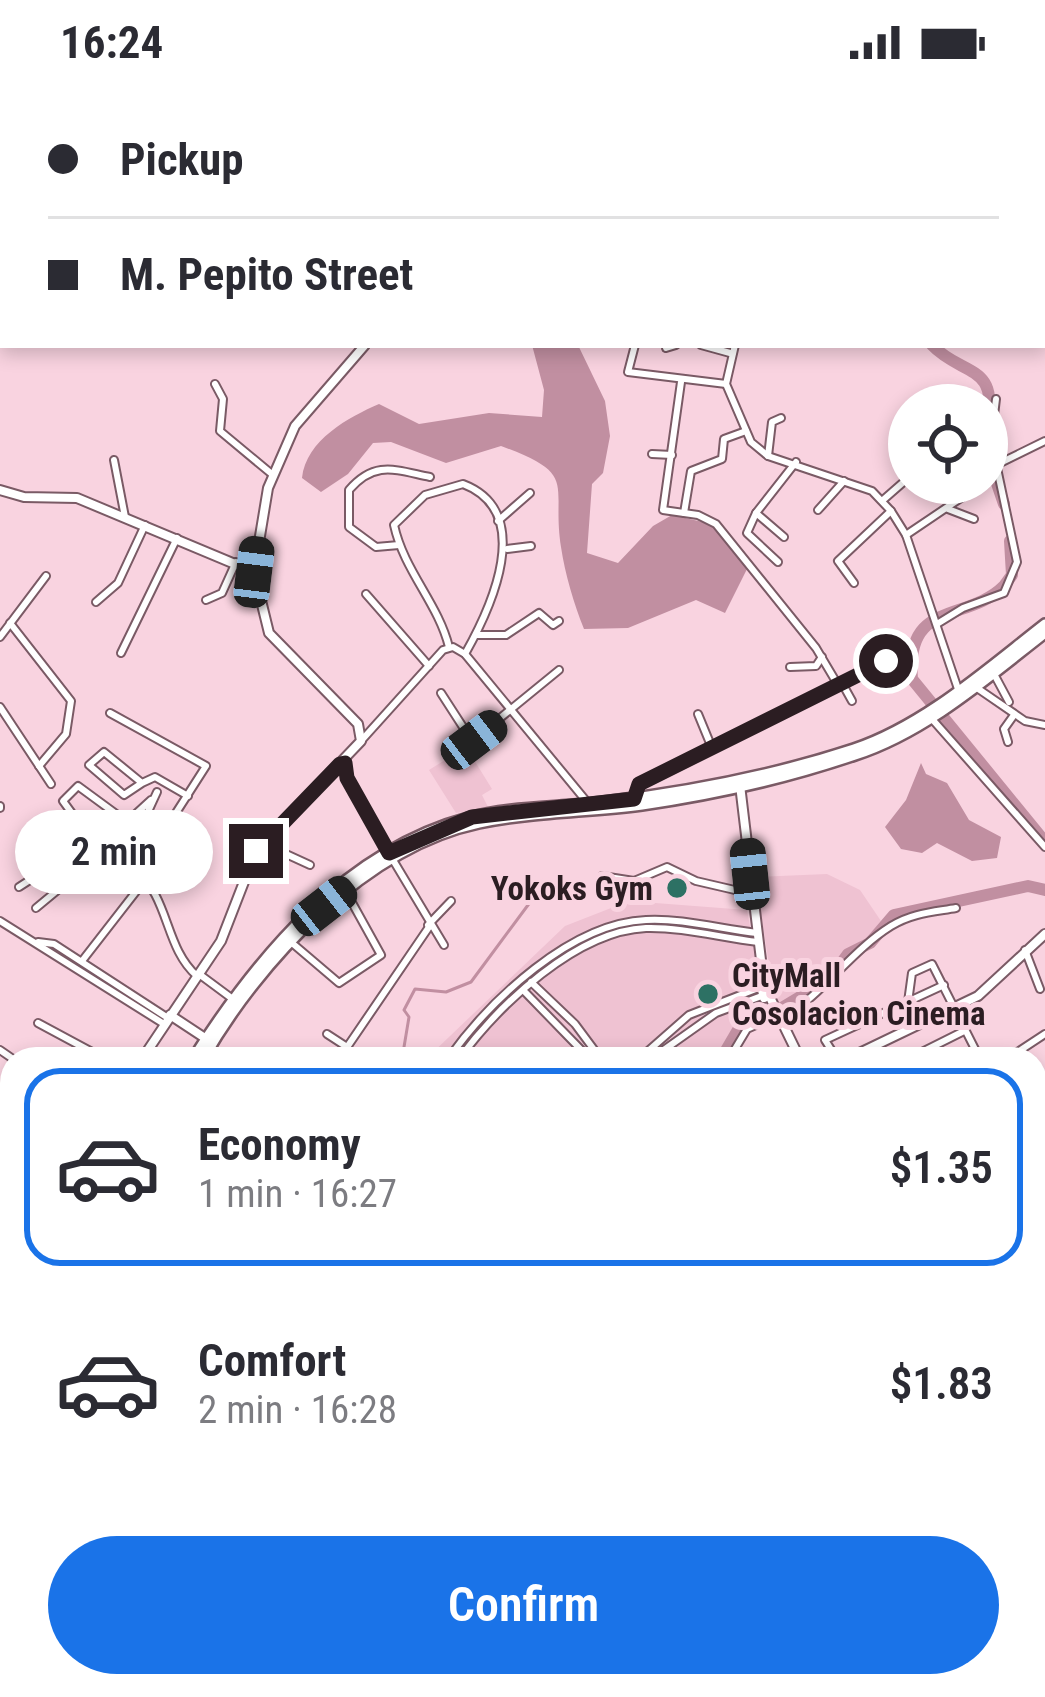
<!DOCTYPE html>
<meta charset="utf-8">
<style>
body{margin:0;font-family:"Roboto Condensed",sans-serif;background:#f2f2f3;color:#2b2b33;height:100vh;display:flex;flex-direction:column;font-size:45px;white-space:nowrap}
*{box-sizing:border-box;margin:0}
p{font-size:39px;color:#7c7c81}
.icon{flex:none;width:66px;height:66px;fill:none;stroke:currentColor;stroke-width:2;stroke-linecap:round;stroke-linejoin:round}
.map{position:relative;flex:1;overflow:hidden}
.sheet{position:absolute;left:0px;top:963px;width:1047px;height:651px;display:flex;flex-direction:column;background:#fff;border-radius:36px 36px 0 0;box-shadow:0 6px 18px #0003}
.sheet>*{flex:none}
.hud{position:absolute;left:0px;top:0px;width:1047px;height:264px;box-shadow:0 6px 18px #0003;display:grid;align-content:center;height:264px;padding:0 48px;background:#fff}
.fabs{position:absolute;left:888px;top:300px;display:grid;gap:24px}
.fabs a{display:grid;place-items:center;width:120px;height:120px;border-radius:50%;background:#fff;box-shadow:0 6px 18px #0003;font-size:60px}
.end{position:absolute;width:54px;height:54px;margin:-27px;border:15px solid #2b1d22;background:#fff;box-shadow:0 0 0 6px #fff}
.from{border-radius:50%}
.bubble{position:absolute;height:84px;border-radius:42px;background:#fff;box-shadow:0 6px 18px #0003;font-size:39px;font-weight:600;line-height:84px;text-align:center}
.car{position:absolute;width:36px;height:72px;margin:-36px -18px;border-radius:15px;box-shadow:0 0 9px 3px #0007;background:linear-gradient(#222 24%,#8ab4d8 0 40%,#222 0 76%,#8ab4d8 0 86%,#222 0)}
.hud b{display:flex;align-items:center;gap:42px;height:114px;font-size:45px}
.hud b+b{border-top:3px solid #e1e1e2}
.hud i{width:30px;height:30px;background:#2b2b33}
ul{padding:21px 0 0;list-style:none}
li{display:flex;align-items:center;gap:36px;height:198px;margin:0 24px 18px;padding:0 24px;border:6px solid transparent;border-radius:36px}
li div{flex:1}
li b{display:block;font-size:45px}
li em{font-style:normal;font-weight:600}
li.on{border-color:#1a73e8}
li>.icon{width:108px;height:108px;stroke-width:1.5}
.action{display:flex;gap:24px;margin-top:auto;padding:24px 48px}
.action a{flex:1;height:138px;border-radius:72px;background:#1a73e8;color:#fff;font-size:48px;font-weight:600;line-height:138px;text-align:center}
.status{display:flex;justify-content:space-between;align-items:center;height:84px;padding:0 60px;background:#fff;direction:ltr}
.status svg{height:33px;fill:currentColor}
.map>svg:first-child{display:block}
</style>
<div class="status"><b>16:24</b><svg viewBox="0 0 49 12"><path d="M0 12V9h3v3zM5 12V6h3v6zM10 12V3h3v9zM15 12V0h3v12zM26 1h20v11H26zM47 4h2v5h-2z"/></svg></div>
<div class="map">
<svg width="1045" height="1613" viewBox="0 0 1045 1613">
<rect width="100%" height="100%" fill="#f9d3e0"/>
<g fill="#efc2d2">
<polygon points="466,663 492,705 482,711 488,723 456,729 429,686"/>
<polygon points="827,790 860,806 881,837 861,861 776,924 755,793"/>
<polygon points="629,817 747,826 765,923 738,934 715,975 426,975 565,842"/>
</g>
<g fill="#c18fa1">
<path d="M532,261H578L605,317L610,352L603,389L592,400L587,469L618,479L653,442L672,431L716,441L749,481L725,529L696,516L628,544L584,545C574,520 565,490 561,463C551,399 580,391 501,362L446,379L391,358L373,359L348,390L321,408L302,394C306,356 349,333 379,320L419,340L489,329L542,333L544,306Z"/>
<polygon points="921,679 926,690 947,699 969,736 1001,753 997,774 972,777 937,759 922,769 901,765 885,743 906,716"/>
</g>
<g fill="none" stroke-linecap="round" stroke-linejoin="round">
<g stroke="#c18fa1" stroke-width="3">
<polyline points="1007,0 1007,3"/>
<polyline points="1044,130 1045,133"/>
<polyline points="402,975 409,933 404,926 415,905 446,908 471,898 531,817"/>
</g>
<g stroke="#c18fa1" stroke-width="12">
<polyline points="795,0 795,3"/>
<path d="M932,261C960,291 999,281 987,335"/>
<polyline points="987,370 1004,420"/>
<path d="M1010,457L1012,491L1004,502C967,539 905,515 912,595L1045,758"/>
<polyline points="721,975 742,939 782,924 830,895 848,870 870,859 894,831 1028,802 1045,806"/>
<polyline points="0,1404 12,1404"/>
</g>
<defs>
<g id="street">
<polyline points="329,0 377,3"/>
<polyline points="517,0 520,3"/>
<polyline points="698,3 702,0"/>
<polyline points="635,261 628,288 726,300"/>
<polyline points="701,261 730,269"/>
<polyline points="735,261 726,300 751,358 768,372 872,407 891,427 906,451 958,605"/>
<polyline points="666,264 676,261"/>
<polyline points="681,298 663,426 698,431 716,440 816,564 838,601"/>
<polyline points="215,300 223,315 220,347 273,391"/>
<polyline points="652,370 672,371"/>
<polyline points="768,372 772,338 781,334"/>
<polyline points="114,376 125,433"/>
<polyline points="996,381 1045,357"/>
<polyline points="987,396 991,393"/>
<polyline points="883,416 907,395"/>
<polyline points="948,425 974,435"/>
<polyline points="818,426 844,397"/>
<polyline points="684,429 691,387 722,375 724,355 746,347"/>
<polyline points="756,429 747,449 778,478"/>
<polyline points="498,437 530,409"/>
<polyline points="906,451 983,399"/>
<polyline points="784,453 756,429 796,378"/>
<path d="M399,461L376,463L349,443V406C375,376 395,386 430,393"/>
<polyline points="507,465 531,462"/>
<polyline points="854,499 838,477 891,427"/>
<polyline points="366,510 429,582"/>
<polyline points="206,516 222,509 236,478"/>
<polyline points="96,518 118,499 145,441"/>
<polyline points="10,539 71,617 66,650 39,682"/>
<polyline points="937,540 963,524 1004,509 1017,478 991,356 996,315"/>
<polyline points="476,551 506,551 539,529 553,541 559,537"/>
<polyline points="0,553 46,492"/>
<path d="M449,563C438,519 404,487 394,441L425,411L463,400C536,428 491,524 465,570"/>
<polyline points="121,569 177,454"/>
<polyline points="790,583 816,582 822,573"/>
<polyline points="994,590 1009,618"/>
<polyline points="842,599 852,617"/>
<polyline points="977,604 1025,637 1045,641"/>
<polyline points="441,609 472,657 559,586"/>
<polyline points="0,623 51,700"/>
<polyline points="110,629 206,682 158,757 153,805"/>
<polyline points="698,630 712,664"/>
<polyline points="932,635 1045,763"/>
<polyline points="361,657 443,566 453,563 465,570 587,718"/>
<polyline points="1008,658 1004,645 1014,631"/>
<polyline points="142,699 124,711 89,681 104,668 142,699 155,693 188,712"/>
<polyline points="634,714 639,700 886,577"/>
<polyline points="151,716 127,738 78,702 63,717 79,739 120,760 135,756 157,708"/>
<polyline points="0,722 0,724"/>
<polyline points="135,756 155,769"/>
<polyline points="262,759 310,781"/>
<polyline points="393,776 444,861"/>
<polyline points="602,792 634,797 667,783 696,797 752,810"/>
<path d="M19,803L84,761C99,768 121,775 135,786C170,813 164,863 197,892"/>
<polyline points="36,824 100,771"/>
<polyline points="0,837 164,940"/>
<polyline points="428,841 451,817"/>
<polyline points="38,858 54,860 168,934"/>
<polyline points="292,859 339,899 381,871 345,806"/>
<polyline points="1025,866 1040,905"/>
<polyline points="82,877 145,796"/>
<polyline points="199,890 234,916"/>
<polyline points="531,898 575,940 601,975"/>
<polyline points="525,908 590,975"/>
<polyline points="908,918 912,889 932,880 980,975"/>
<path d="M782,935C823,910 851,867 891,842C912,829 933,828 956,824"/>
<polyline points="38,939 105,975"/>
<polyline points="327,950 347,963"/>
<polyline points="0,966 13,975"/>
<polyline points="339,975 429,843"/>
<path d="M448,975C490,916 571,839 646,836C682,834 721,845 757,849"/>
<path d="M459,975C499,921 576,847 646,844C682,843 722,854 758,858"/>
<polyline points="639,975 689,931 761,903"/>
<polyline points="651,975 716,929 767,910"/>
<polyline points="729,975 747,945 776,932"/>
<polyline points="837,975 825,956 944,901"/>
<polyline points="908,975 964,947"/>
<polyline points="961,975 976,968"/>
<polyline points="1007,975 1045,950"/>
<polyline points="1035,1015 1045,1004"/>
<polyline points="0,1073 12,1057"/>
<polyline points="1035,1081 1045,1069"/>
<polyline points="0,1189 12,1196"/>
<polyline points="1035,1228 1045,1217"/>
<polyline points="0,1258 12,1242"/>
<polyline points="1035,1361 1045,1363"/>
<polyline points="1035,1404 1045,1390"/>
<polyline points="0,1454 12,1456"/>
<polyline points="1035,1488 1045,1496"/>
<polyline points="1035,1544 1045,1530"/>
<polyline points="1035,1558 1045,1569"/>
<polyline points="385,1602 386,1613"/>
<polyline points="436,1602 436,1613"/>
<polyline points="481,1602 485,1613"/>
<polyline points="922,1602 926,1613"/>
<polyline points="320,1605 337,1602"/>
<polyline points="739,1612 749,1602"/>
<polyline points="578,1613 583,1602"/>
<polyline points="892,1613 904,1602"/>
</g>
<g id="secondary">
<polyline points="403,0 404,3"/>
<polyline points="991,0 992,3"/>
<polyline points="1044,173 1045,176"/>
<polyline points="0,406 24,413 77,414 254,488"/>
<polyline points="345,679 347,694 389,769"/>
<polyline points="740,701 764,901 800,975"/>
<polyline points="756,882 764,914"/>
<polyline points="170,931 211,958"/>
<polyline points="142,975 221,857 256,767 361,657 358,640 269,549 254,488 268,404 295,342 365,261"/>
<polyline points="847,975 978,912 1045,850"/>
<polyline points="0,1035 12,1034"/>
<polyline points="0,1568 12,1572"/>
<polyline points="150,1602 156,1613"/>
<polyline points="723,1602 740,1613"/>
</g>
<g id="primary">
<path d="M193,975C258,872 346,767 468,734C511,722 560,724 604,718C687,708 775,691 854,665C925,641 987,585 1045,540"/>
<path d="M203,975C259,877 365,763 479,739C532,728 588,728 642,721C712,711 787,694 855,671C926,648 987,594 1045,549"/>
<polyline points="0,1343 12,1320"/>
<polyline points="0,1360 12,1338"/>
</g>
</defs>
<use href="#street" stroke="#7a5a65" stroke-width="10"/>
<use href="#secondary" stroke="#7a5a65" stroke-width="12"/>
<use href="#primary" stroke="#7a5a65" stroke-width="14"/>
<use href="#street" stroke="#fff" stroke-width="6"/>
<use href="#secondary" stroke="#fff" stroke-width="8"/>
<use href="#primary" stroke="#fff" stroke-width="9"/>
</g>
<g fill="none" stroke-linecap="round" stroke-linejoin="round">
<polyline stroke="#2b1d22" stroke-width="15" points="256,767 340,680 345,679 347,694 389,769 472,733 634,715 639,700 886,577"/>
</g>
<g fill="#2d7164" stroke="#f9d3e0" stroke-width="4.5">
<circle cx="677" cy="804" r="12"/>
<circle cx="708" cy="910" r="12"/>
</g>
<g text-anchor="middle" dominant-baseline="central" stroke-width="10" stroke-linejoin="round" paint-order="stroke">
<g font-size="33" font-weight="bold" fill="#2b1d22" stroke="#f9d3e0" text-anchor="end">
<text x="653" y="804">Yokoks Gym</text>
<text x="732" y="891" text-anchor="start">CityMall<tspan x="732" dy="38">Cosolacion Cinema</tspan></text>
</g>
</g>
</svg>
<div class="fabs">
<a><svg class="icon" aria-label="locate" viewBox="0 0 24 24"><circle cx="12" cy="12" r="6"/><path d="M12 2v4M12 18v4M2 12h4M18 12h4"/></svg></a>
</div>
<i class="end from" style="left:886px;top:577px"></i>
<i class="end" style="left:256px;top:767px"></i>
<div class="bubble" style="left:15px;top:726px;width:198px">2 min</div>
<i class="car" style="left:254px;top:488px;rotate:7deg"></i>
<i class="car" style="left:474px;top:656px;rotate:53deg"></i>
<i class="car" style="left:750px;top:790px;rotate:354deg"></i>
<i class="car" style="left:324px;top:822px;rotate:52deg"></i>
<div class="hud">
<b><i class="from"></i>Pickup</b>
<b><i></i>M. Pepito Street</b>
</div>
<section class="sheet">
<ul>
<li class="on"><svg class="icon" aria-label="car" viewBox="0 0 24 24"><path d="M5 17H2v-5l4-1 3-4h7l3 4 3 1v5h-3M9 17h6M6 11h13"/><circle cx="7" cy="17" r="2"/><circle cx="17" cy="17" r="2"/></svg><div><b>Economy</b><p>1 min · 16:27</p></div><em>$1.35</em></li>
<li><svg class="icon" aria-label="car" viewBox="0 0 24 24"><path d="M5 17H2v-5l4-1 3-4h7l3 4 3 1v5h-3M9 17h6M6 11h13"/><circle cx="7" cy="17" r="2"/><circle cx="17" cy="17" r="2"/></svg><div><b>Comfort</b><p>2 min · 16:28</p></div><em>$1.83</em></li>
</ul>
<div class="action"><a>Confirm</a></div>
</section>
</div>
